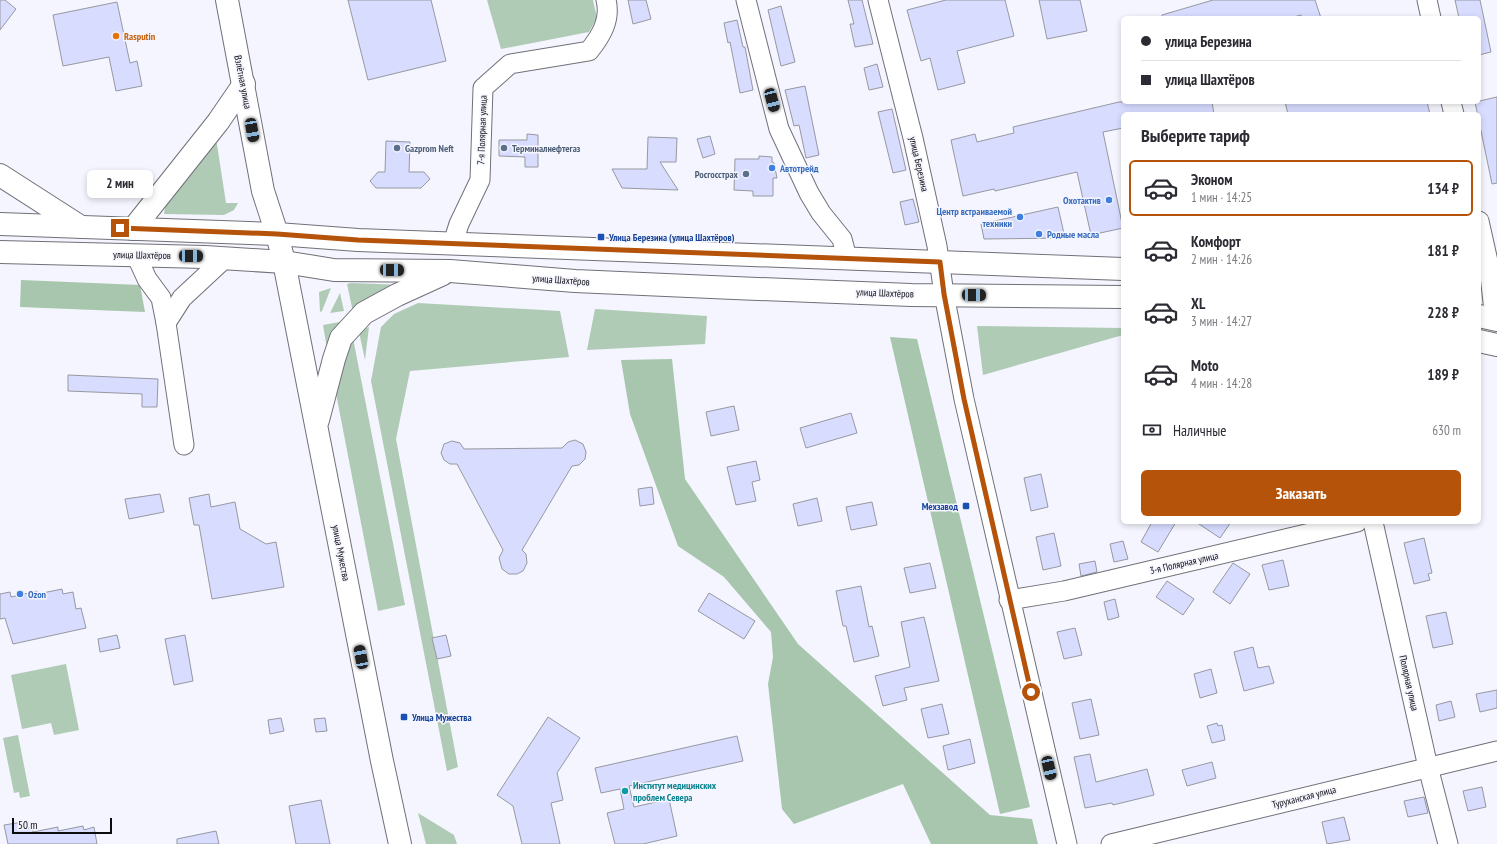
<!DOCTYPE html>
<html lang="ru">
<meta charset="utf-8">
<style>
body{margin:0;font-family:"PT Sans Narrow",sans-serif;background:#f7f7f7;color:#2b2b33;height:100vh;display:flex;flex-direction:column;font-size:15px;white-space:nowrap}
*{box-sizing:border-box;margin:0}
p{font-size:13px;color:#7c7c81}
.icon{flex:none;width:22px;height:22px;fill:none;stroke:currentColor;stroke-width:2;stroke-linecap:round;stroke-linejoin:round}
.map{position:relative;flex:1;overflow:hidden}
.panel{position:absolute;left:1121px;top:112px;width:360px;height:412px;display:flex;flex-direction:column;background:#fff;border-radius:6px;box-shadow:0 2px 6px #0003}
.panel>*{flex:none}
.guide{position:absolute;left:1121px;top:16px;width:360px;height:88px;border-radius:6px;box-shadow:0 2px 6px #0003;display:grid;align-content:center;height:88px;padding:0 20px;background:#fff}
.scale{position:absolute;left:12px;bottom:10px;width:100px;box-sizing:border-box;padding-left:4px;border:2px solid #0c0c0f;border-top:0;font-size:11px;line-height:14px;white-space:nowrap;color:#0c0c0f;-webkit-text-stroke:3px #f4f5fe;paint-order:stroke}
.end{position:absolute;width:18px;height:18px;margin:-9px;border:5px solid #b45309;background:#fff;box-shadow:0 0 0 2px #fff}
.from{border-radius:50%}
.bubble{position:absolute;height:28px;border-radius:6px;background:#fff;box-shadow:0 2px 6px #0003;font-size:13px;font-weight:800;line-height:28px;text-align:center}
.car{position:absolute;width:12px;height:24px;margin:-12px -6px;border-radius:5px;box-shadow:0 0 3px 1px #0007;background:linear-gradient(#222 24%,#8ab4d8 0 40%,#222 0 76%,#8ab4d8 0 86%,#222 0)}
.guide b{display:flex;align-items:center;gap:14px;height:38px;font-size:15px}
.guide b+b{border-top:1px solid #e1e1e2}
.guide i{width:10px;height:10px;background:#2b2b33}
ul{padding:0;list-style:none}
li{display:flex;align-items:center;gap:12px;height:56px;margin:0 8px 6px;padding:0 12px;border:2px solid transparent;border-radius:6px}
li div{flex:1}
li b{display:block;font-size:15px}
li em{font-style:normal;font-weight:800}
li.current{border-color:#b45309}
li>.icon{width:36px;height:36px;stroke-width:1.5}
h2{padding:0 20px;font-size:18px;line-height:48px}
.pay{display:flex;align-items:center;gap:10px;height:44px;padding:0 20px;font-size:15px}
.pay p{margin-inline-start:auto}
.cta{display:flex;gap:8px;margin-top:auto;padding:8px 20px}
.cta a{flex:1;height:46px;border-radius:6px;background:#b45309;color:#fff;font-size:16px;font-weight:800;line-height:46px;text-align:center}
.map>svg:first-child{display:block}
</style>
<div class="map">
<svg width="1497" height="844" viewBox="0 0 1497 844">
<rect width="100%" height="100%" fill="#f4f5fe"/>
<g fill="#b0cbb5">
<polygon points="487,0 593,0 597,18 589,32 501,49"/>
<polygon points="216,138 226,203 238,203 234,210 224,215 164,214 166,199"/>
<polygon points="351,283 404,285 353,312 347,284"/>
<polygon points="331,288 322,311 320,312 319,292"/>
<polygon points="340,293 344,311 330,313"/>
<polygon points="418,303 560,311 569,357 410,371 396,439 458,767 447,771 371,381 381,327 394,314"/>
<polygon points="595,309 707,316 705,344 587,350"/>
<polygon points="345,321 327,349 323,325"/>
<polygon points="977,326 1123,328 1123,335 983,375"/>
<polygon points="369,327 365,360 359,332"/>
<polygon points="353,338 405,605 378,611 334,383"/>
<polygon points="66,664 79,730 54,735 51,723 22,729 11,675"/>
<polygon points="18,735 30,796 20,798 19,792 14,793 3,738"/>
<polygon points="418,813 454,835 457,844 426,844"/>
</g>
<g fill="#a7c6ad">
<polygon points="21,280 140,285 145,312 20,307"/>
<polygon points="890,337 917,339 1030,807 1000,814"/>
<polygon points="672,359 685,479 798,644 990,815 1032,819 1038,844 931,844 903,784 794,824 782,809 768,684 773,657 771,632 724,577 678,546 630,414 621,360"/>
</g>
<g fill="#d8dcff" stroke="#9798a0">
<polygon points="0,0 5,0 16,9 0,30"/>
<polygon points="348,0 431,0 446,61 368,80"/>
<polygon points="628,0 646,0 651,19 633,24"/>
<polygon points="848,0 862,0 873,44 855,47 850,24 854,24"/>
<polygon points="946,0 1005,0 1014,36 957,51 965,83 938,90 930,58 921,61 907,10"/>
<polygon points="1039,0 1080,0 1087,31 1047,39"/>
<polygon points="1213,0 1315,0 1321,18 1302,18 1301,15 1290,18 1162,18 1162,15"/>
<polygon points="1455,0 1480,0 1491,52 1479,55 1479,18 1459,18"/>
<polygon points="117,2 130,63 137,61 142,86 116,91 109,57 63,66 53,15"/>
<polygon points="781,6 795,62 781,66 768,10"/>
<polygon points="737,20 743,47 745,47 753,90 740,93 730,42 728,43 724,23"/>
<polygon points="877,64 883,87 869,90 864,68"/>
<polygon points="805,86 819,155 806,158 799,125 794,126 785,90"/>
<polygon points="1497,97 1497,183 1492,184 1475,102"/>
<polygon points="1119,102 1212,102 1214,114 1123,114 1123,128 1103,132 1123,228 1091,235 1077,172 995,191 994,189 963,196 951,140 975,134 977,142 1014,133 1013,127"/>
<polygon points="1285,102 1427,102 1430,114 1288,114"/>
<polygon points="892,109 906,170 893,173 878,112"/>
<polygon points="527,134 538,135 538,167 525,167 525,157 499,156 499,140 527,140"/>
<polygon points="710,136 715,154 703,158 697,139"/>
<polygon points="648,137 677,138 676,162 660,162 678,190 622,188 612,169 647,169"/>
<polygon points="386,141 410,142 409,172 424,172 430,179 421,188 376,188 370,181 378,172 385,172"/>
<polygon points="759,156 772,157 772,162 774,163 777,178 773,178 773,196 753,196 753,191 734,190 735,159 759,159"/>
<polygon points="913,199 919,222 905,225 900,202"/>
<polygon points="1058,207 1065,238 984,239 981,224"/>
<polygon points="68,375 158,379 157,407 142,407 142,394 68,391"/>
<polygon points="734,406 739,430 711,436 706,412"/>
<polygon points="851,413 857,433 806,448 800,428"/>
<polygon points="575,440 583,444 586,452 585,459 579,465 572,466 522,550 526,554 527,563 523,571 517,574 509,574 502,569 499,558 503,550 457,464 450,464 444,460 441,453 444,444 452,441 460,443 464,449 562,448 568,442"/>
<polygon points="756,461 760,480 752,482 756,501 736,505 727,467"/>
<polygon points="1041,474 1048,507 1031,511 1024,478"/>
<polygon points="652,487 654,504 640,506 638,489"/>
<polygon points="160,494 164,512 129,519 125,499"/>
<polygon points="209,494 211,507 235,502 240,529 266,544 276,542 284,587 212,599 199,525 194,525 189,498"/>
<polygon points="817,498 822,521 798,526 793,504"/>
<polygon points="872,502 877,525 851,530 846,507"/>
<polygon points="1152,522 1176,522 1158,552 1141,542"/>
<polygon points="1196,522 1231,522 1220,538"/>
<polygon points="1054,533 1061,566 1043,570 1036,537"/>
<polygon points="1424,538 1432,573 1428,574 1430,580 1414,584 1404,543"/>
<polygon points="1123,541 1128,559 1114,562 1110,544"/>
<polygon points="1283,560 1289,586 1269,590 1262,565"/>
<polygon points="1095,561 1097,572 1081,576 1079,564"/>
<polygon points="930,563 936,588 910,593 904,568"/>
<polygon points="1233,563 1250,574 1230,604 1213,592"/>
<polygon points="1167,581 1194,599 1183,615 1156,597"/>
<polygon points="861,586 869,627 872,626 879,656 854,662 846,626 843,626 836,591"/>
<polygon points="62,589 63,594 73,592 76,609 81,608 86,628 13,644 5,618 0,619 0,594 10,592 11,597 37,591 38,594"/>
<polygon points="709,593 755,621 744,639 698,611"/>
<polygon points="1115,599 1119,617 1108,620 1104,602"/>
<polygon points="1446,612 1453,644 1433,648 1426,616"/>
<polygon points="924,617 939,681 904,688 907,700 883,706 875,676 910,667 901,622"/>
<polygon points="1075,628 1082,655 1064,659 1057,632"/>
<polygon points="117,635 120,648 100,652 98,639"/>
<polygon points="185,635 193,681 174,685 165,639"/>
<polygon points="446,635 451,656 437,659 432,638"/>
<polygon points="1253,647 1258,668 1269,666 1274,683 1244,691 1234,652"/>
<polygon points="1211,669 1217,693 1200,698 1194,674"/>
<polygon points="1497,690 1497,708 1480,712 1476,694"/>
<polygon points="1091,699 1099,735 1080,739 1072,703"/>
<polygon points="1451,701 1455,717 1439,721 1436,705"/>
<polygon points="942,704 949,734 928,738 921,709"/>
<polygon points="548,717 580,738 557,773 563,800 551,803 560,844 522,844 513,806 497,795"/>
<polygon points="281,718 284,731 270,734 268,720"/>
<polygon points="325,718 327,731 316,732 314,719"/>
<polygon points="1217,723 1218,726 1222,725 1225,740 1212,743 1207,726"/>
<polygon points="737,736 743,761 629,786 634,807 669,799 677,836 643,844 615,844 607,813 624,809 620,789 601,793 595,768"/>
<polygon points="970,739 975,763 948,770 943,746"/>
<polygon points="1090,754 1096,782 1147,769 1154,795 1113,805 1112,803 1085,808 1074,757"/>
<polygon points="1212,762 1216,778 1187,786 1182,770"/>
<polygon points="1482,787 1486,807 1468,811 1463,791"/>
<polygon points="1424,797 1428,813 1408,817 1404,801"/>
<polygon points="321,800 330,844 296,844 289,806"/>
<polygon points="1344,817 1350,840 1327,844 1322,822"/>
<polygon points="23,822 24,829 32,827 33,832 58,827 58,831 83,826 84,830 94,827 97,844 8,844 4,825"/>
<polygon points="216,831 219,844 177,844 177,839"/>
</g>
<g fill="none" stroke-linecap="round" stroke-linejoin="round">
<defs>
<g id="minor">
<polyline points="746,0 779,129 809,193 821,213 842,239 847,258"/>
<polyline points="878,0 913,138 937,246 944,294 964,399 1067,844"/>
<polyline points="1427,0 1431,18"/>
<polyline points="1451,102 1454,114"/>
<polyline points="1479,221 1489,266 1495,320"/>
<path d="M453,243L459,224L480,180L483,88L510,64L589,51C601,36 611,20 606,0"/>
<polyline points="136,255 147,279 161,298 166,323"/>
<polyline points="184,445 166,323 182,298 225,258"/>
<polyline points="1373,522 1428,767 1448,844"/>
<polyline points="1009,600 1064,591 1357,522"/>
<polyline points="1111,844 1497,751"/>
</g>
<g id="major">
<polyline points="227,0 263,191 277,234 284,262 382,761 400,844"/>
<polyline points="0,175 81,227"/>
<polyline points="0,224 277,234 358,240 1123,269"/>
<polyline points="133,229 218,122 244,84"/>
<polyline points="0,252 205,257 284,262 334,270 450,271 575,281 734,288 911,295 1123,297"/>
<polyline points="1479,316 1497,320"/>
<polyline points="1479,341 1497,345"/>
<polyline points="318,420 334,359 341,338 364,313 397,295 443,274"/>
</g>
</defs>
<use href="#minor" stroke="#707078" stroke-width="21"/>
<use href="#major" stroke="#707078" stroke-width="24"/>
<use href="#minor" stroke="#fff" stroke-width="19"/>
<use href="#major" stroke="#fff" stroke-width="22"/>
</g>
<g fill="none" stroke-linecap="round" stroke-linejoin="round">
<polyline stroke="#b45309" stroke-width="5" points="120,228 277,234 358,240 940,262 944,294 964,399 1031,692"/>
</g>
<circle fill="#e8710a" stroke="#f4f5fe" stroke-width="1.5" cx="116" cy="36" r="4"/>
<g fill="#5c6f8a" stroke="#f4f5fe" stroke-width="1.5">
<circle cx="397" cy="148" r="4"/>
<circle cx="504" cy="148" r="4"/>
<circle cx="746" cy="174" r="4"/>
</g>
<g fill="#3f7fe0" stroke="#f4f5fe" stroke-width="1.5">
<circle cx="772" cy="168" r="4"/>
<circle cx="1109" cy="200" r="4"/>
<circle cx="1020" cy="217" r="4"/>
<circle cx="1039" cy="234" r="4"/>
<circle cx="20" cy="594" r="4"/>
</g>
<g fill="#1a4fb4" stroke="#f4f5fe" stroke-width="1.5">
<rect x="597" y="233" width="8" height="8" rx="2"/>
<rect x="962" y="502" width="8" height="8" rx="2"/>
<rect x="400" y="713" width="8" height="8" rx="2"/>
</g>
<circle fill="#0f9aa8" stroke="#f4f5fe" stroke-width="1.5" cx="625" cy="791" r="4"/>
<g text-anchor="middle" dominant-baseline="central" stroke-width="3" stroke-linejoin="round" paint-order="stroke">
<g font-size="10" font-weight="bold" fill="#c56008" stroke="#f4f5fe" text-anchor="start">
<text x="124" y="36">Rasputin</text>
</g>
<g font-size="10" fill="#0c0c0f" stroke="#f4f5fe">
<text transform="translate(243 82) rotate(79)">Взлётная улица</text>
<text transform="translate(482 130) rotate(-88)">7-я Полярная улица</text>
<text transform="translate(919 164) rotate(77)">улица Березина</text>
<text transform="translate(142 255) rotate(1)">улица Шахтёров</text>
<text transform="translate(561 280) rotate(4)">улица Шахтёров</text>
<text transform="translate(885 293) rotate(2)">улица Шахтёров</text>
<text transform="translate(341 553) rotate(79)">улица Мужества</text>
<text transform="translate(1184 563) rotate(-13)">3-я Полярная улица</text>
<text transform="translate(1409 683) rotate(77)">Полярная улица</text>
<text transform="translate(1304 797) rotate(-14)">Туруханская улица</text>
</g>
<g font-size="10" font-weight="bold" fill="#4e5e75" stroke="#f4f5fe" text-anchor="start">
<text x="405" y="148">Gazprom Neft</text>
<text x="512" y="148">Терминалнефтегаз</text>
<text x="738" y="174" text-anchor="end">Росгосстрах</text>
</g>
<g font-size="10" font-weight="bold" fill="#366cbe" stroke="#f4f5fe" text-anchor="start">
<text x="780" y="168">Автотрейд</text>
<text x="1101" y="200" text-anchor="end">Охотактив</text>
<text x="1012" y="211" text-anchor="end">Центр встраиваемой<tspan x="1012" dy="12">техники</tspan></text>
<text x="1047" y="234">Родные масла</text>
<text x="28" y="594">Ozon</text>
</g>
<g font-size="10" font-weight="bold" fill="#164399" stroke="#f4f5fe" text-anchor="start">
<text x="609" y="237">Улица Березина (улица Шахтёров)</text>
<text x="958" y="506" text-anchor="end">Мехзавод</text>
<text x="412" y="717">Улица Мужества</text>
</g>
<g font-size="10" font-weight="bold" fill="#0d838f" stroke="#f4f5fe" text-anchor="start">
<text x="633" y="785">Институт медицинских<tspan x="633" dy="12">проблем Севера</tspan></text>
</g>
</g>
</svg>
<div class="scale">50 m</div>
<i class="end from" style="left:1031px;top:692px"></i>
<i class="end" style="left:120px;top:228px"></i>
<div class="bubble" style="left:87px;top:170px;width:66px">2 мин</div>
<i class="car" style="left:772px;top:100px;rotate:165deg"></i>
<i class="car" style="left:252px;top:130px;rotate:170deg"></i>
<i class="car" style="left:191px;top:256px;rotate:91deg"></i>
<i class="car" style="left:392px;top:270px;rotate:91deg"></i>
<i class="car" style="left:974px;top:295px;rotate:91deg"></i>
<i class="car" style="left:361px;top:657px;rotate:349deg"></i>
<i class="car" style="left:1049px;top:768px;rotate:167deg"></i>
<div class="guide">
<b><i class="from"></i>улица Березина</b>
<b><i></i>улица Шахтёров</b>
</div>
<section class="panel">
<h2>Выберите тариф</h2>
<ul>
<li class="current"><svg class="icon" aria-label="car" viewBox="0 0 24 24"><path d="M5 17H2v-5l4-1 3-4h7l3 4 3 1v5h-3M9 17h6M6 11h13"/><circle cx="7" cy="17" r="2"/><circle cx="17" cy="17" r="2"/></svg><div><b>Эконом</b><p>1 мин · 14:25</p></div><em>134 ₽</em></li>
<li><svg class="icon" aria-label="car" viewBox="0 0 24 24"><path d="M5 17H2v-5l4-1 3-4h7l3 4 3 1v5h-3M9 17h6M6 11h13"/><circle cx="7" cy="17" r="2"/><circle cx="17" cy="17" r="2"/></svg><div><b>Комфорт</b><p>2 мин · 14:26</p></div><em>181 ₽</em></li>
<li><svg class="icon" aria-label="car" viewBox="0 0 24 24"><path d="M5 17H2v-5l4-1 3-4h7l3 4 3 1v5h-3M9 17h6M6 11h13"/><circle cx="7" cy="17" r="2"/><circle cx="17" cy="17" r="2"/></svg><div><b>XL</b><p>3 мин · 14:27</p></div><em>228 ₽</em></li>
<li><svg class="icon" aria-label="car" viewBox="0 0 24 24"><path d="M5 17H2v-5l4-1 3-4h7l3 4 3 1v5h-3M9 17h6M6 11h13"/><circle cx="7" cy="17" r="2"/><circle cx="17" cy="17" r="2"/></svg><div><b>Moto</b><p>4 мин · 14:28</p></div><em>189 ₽</em></li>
</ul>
<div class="pay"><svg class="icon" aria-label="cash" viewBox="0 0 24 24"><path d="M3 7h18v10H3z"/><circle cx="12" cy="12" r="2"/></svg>Наличные<p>630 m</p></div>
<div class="cta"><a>Заказать</a></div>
</section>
</div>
